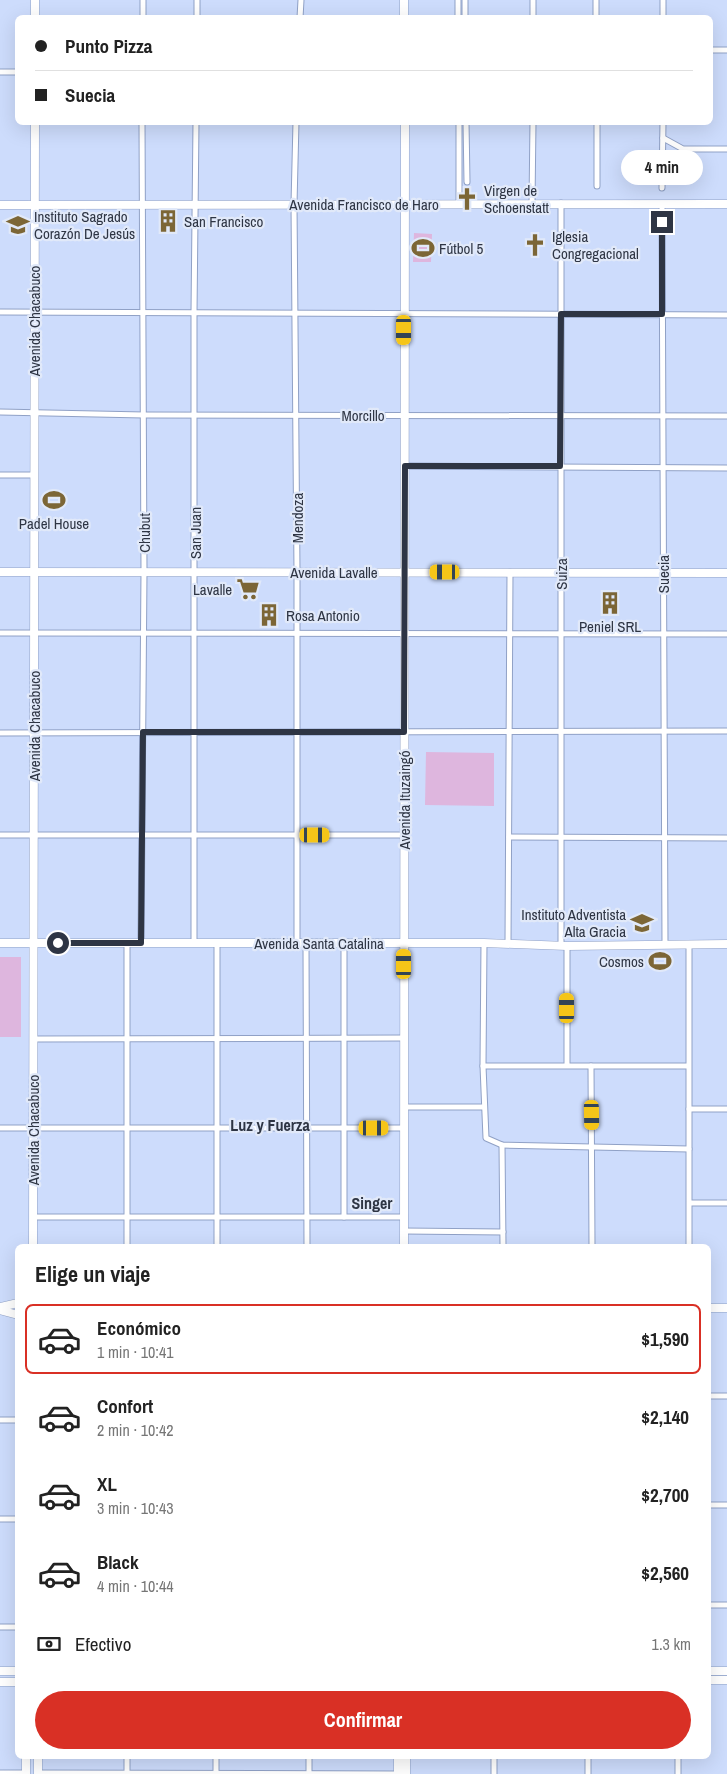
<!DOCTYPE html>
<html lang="es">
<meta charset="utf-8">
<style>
body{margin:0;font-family:"Archivo Narrow",sans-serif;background:#f6f6f6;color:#222;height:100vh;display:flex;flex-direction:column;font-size:19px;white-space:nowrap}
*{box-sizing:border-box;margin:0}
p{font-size:16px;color:#767676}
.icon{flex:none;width:28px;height:28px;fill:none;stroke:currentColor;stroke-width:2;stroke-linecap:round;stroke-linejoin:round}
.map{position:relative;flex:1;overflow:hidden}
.panel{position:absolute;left:15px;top:1244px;width:696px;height:515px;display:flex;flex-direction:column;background:#fff;border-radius:8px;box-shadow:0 5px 20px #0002}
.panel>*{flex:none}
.banner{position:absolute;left:15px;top:15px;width:698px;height:110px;border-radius:8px;box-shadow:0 5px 20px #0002;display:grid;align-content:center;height:110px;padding:0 20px;background:#fff}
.end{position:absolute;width:22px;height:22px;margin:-11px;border:6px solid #2e3544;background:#fff;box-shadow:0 0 0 2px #fff}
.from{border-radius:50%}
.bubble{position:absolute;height:35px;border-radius:18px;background:#fff;box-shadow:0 5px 20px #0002;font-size:16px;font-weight:700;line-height:35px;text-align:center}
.car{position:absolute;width:15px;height:30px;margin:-15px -8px;border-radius:6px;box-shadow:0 0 4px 1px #0007;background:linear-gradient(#f5c518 24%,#345 0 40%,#f5c518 0 76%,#345 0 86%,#f5c518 0)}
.banner b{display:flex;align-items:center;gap:18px;height:48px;font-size:19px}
.banner b+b{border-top:1px solid #e0e0e0}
.banner i{width:12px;height:12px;background:#222}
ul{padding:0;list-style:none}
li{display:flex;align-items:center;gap:15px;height:70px;margin:0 10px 8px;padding:0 10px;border:2px solid transparent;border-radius:8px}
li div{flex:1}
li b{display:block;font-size:19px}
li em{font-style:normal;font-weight:700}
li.on{border-color:#d93025}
li>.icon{width:45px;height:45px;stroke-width:1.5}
h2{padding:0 20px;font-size:22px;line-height:60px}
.pay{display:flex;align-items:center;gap:12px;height:55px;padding:0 20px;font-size:19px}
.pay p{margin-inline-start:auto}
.cta{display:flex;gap:10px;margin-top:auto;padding:10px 20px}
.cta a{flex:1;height:58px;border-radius:30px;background:#d93025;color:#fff;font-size:20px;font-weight:700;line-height:58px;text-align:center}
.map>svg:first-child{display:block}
</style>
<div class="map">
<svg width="727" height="1774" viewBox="0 0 727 1774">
<rect width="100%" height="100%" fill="#cddcfc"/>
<g fill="#deb6de">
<polygon points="414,233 432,234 431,262 413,262"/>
<polygon points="426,752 494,753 494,806 425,805"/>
<rect x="0" y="957" width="21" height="80"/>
</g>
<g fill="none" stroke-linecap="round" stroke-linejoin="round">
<defs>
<g id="minor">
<polyline points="458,0 458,18"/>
<polyline points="465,0 465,18"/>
<polyline points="596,0 596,18"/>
<polyline points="143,18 143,0"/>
<polyline points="197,18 197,0"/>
<polyline points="300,18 301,0"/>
<polyline points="533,18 533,0"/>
<polyline points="663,18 663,0"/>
<polyline points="710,50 727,50"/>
<polyline points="0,72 18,72"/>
<polyline points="296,122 294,204 297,572 297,943"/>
<polyline points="459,122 459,204"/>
<polyline points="466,122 467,182"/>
<polyline points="597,122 597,186"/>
<polyline points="663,138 683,149 727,149"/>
<polyline points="662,188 663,122"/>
<polyline points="532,203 533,122"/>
<polyline points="561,203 561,945"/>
<polyline points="662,204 665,944"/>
<polyline points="0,312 727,315"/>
<polyline points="0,412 144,415 727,416"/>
<polyline points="405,466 727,468"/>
<polyline points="0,475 34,475"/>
<polyline points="0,633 727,634"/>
<polyline points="0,733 727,731"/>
<polyline points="0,835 404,835"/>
<polyline points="509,837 727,838"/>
<polyline points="127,943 127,1246"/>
<polyline points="141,943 144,572 142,122"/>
<polyline points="194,943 194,313 196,122"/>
<polyline points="306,943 307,1246"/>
<polyline points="344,943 344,1217"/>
<polyline points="484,943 483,1066 486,1138 502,1145 689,1149"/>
<polyline points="508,944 510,572"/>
<polyline points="689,944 689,1246"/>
<polyline points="567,946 567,1065"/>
<polyline points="33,1039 404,1038"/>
<polyline points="483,1066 688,1066"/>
<polyline points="591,1066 592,1246"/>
<polyline points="404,1107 484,1107"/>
<polyline points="689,1109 727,1109"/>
<polyline points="0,1128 404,1128"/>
<polyline points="502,1145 503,1246"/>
<polyline points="690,1203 727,1203"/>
<polyline points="33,1217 404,1217"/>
<polyline points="404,1231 503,1232"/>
<polyline points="217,1246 217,943"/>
<polyline points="709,1396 727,1396"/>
<polyline points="0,1420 18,1420"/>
<polyline points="709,1505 727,1505"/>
<polyline points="0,1519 18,1519"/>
<polyline points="709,1605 727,1605"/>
<polyline points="0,1627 18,1627"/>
<polyline points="678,1756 678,1774"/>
<polyline points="0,1773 26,1773"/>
<polyline points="38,1773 398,1774"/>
<polyline points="127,1774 127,1756"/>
<polyline points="216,1774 216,1756"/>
<polyline points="309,1774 309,1756"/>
<polyline points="494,1774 494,1756"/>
<polyline points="588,1774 588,1756"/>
</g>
<g id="secondary">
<polyline points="404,0 404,18"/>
<polyline points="404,1246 405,122"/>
<polyline points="0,1307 18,1303"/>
<polyline points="709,1308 727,1308"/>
<polyline points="0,1310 18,1315"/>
<polyline points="398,1756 398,1774"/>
<polyline points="406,1756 406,1774"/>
</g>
<g id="primary">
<polyline points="35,18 35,0"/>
<polyline points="0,205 727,204"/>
<polyline points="0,572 727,573"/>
<polyline points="0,943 484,943 567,946 727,944"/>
<polyline points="33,1246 35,122"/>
<polyline points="0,1671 18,1671"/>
<polyline points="709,1671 727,1671"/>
<polyline points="709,1680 727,1680"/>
<polyline points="0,1682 18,1682"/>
<polyline points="26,1756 26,1774"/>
<polyline points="38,1756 38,1774"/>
</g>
</defs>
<use href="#minor" stroke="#90a1c6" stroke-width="7"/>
<use href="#secondary" stroke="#90a1c6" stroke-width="9"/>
<use href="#primary" stroke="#90a1c6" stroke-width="9"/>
<use href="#minor" stroke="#fff" stroke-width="5"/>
<use href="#secondary" stroke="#fff" stroke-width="8"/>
<use href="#primary" stroke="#fff" stroke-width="8"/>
</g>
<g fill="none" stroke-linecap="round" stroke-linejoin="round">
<polyline stroke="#2e3544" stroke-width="6" points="58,943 141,943 143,732 404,732 405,466 560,466 561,314 662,314 662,222"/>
</g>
<defs>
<symbol id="church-bare" viewBox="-9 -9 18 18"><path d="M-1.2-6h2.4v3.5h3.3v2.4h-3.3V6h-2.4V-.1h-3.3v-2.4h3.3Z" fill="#7c6636" stroke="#e1e9f9" stroke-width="2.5" paint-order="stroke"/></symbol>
<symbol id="building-bare" viewBox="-9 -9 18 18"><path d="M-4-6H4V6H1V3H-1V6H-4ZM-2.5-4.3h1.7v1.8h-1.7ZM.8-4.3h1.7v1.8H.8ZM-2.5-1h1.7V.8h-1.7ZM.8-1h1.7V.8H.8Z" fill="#7c6636" stroke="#e1e9f9" stroke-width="2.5" paint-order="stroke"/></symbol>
<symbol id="school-bare" viewBox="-9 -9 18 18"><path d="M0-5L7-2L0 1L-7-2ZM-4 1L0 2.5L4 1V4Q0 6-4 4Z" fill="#7c6636" stroke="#e1e9f9" stroke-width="2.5" paint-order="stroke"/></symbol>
<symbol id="stadium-bare" viewBox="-9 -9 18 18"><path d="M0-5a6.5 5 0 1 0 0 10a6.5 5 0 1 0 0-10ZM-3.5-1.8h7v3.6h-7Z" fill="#7c6636" stroke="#e1e9f9" stroke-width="2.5" paint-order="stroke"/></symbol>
<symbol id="supermarket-bare" viewBox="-9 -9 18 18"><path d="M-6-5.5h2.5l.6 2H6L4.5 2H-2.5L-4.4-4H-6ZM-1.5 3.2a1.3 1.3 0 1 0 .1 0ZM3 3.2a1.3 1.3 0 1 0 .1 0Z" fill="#7c6636" stroke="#e1e9f9" stroke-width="2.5" paint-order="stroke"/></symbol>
</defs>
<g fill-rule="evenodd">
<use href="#church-bare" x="451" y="183" width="32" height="32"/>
<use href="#building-bare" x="152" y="205" width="32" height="32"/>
<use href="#school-bare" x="2" y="209" width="32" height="32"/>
<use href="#church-bare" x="519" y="229" width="32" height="32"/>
<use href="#stadium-bare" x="407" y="232" width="32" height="32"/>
<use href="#stadium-bare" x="38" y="484" width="32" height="32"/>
<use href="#supermarket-bare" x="232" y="573" width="32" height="32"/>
<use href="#building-bare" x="594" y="587" width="32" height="32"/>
<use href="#building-bare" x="253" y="599" width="32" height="32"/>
<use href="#school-bare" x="626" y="907" width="32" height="32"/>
<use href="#stadium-bare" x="644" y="945" width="32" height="32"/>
</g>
<g text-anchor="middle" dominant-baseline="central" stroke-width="4.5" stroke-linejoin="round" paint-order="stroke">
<g font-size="15" fill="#2e3544" stroke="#e1e9f9" text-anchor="start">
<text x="484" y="190">Virgen de<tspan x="484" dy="17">Schoenstatt</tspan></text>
<text x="34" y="216">Instituto Sagrado<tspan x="34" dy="17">Corazón De Jesús</tspan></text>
<text x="184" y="221">San Francisco</text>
<text x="552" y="236">Iglesia<tspan x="552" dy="17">Congregacional</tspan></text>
<text x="439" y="248">Fútbol 5</text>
<text x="54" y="523" text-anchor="middle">Padel House</text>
<text x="232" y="589" text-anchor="end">Lavalle</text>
<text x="286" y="615">Rosa Antonio</text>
<text x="610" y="626" text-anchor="middle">Peniel SRL</text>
<text x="626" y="914" text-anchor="end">Instituto Adventista<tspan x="626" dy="17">Alta Gracia</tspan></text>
<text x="644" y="961" text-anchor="end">Cosmos</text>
</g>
<g font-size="15" fill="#2e3544" stroke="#e1e9f9">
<text x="364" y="204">Avenida Francisco de Haro</text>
<text transform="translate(34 321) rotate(-90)">Avenida Chacabuco</text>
<text x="363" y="415">Morcillo</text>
<text transform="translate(297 518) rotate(-90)">Mendoza</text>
<text transform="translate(144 533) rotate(-90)">Chubut</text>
<text transform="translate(195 533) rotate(-90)">San Juan</text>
<text x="334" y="572">Avenida Lavalle</text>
<text transform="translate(561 574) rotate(-90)">Suiza</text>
<text transform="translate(663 574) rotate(-90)">Suecia</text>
<text transform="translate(34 726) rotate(-90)">Avenida Chacabuco</text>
<text transform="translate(404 800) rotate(-90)">Avenida Ituzaingó</text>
<text x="319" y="943">Avenida Santa Catalina</text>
<text transform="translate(33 1130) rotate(-90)">Avenida Chacabuco</text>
</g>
<g font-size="16" font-weight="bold" fill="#2e3544" stroke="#e1e9f9">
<text x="270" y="1125">Luz y Fuerza</text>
<text x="372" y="1203">Singer</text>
</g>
</g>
</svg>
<i class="end from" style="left:58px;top:943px"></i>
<i class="end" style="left:662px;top:222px"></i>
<div class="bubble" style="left:621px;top:150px;width:82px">4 min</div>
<i class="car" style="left:404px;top:330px;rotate:180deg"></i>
<i class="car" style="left:445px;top:572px;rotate:270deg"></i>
<i class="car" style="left:315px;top:835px;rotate:90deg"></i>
<i class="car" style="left:404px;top:964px;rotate:0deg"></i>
<i class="car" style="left:567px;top:1008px;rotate:0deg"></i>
<i class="car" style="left:592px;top:1115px;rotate:179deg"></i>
<i class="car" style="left:374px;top:1128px;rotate:90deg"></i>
<div class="banner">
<b><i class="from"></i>Punto Pizza</b>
<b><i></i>Suecia</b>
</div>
<section class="panel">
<h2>Elige un viaje</h2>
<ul>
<li class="on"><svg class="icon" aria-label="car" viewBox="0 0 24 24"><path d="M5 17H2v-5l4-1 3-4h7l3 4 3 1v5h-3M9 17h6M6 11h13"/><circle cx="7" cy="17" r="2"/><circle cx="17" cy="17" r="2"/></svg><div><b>Económico</b><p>1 min · 10:41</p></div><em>$1,590</em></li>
<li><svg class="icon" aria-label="car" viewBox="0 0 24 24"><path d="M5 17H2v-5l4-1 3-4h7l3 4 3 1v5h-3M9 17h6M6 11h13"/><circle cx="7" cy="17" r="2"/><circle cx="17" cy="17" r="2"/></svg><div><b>Confort</b><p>2 min · 10:42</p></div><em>$2,140</em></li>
<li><svg class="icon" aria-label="car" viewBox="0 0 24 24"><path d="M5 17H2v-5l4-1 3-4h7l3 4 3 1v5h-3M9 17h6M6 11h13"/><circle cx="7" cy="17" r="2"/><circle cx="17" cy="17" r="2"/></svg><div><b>XL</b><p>3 min · 10:43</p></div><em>$2,700</em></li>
<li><svg class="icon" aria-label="car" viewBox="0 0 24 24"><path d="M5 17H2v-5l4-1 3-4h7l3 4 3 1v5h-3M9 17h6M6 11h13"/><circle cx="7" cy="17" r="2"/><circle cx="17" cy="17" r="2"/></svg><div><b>Black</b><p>4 min · 10:44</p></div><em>$2,560</em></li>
</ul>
<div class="pay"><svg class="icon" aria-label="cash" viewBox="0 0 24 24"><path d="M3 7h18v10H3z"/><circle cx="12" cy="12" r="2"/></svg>Efectivo<p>1.3 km</p></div>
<div class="cta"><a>Confirmar</a></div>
</section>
</div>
